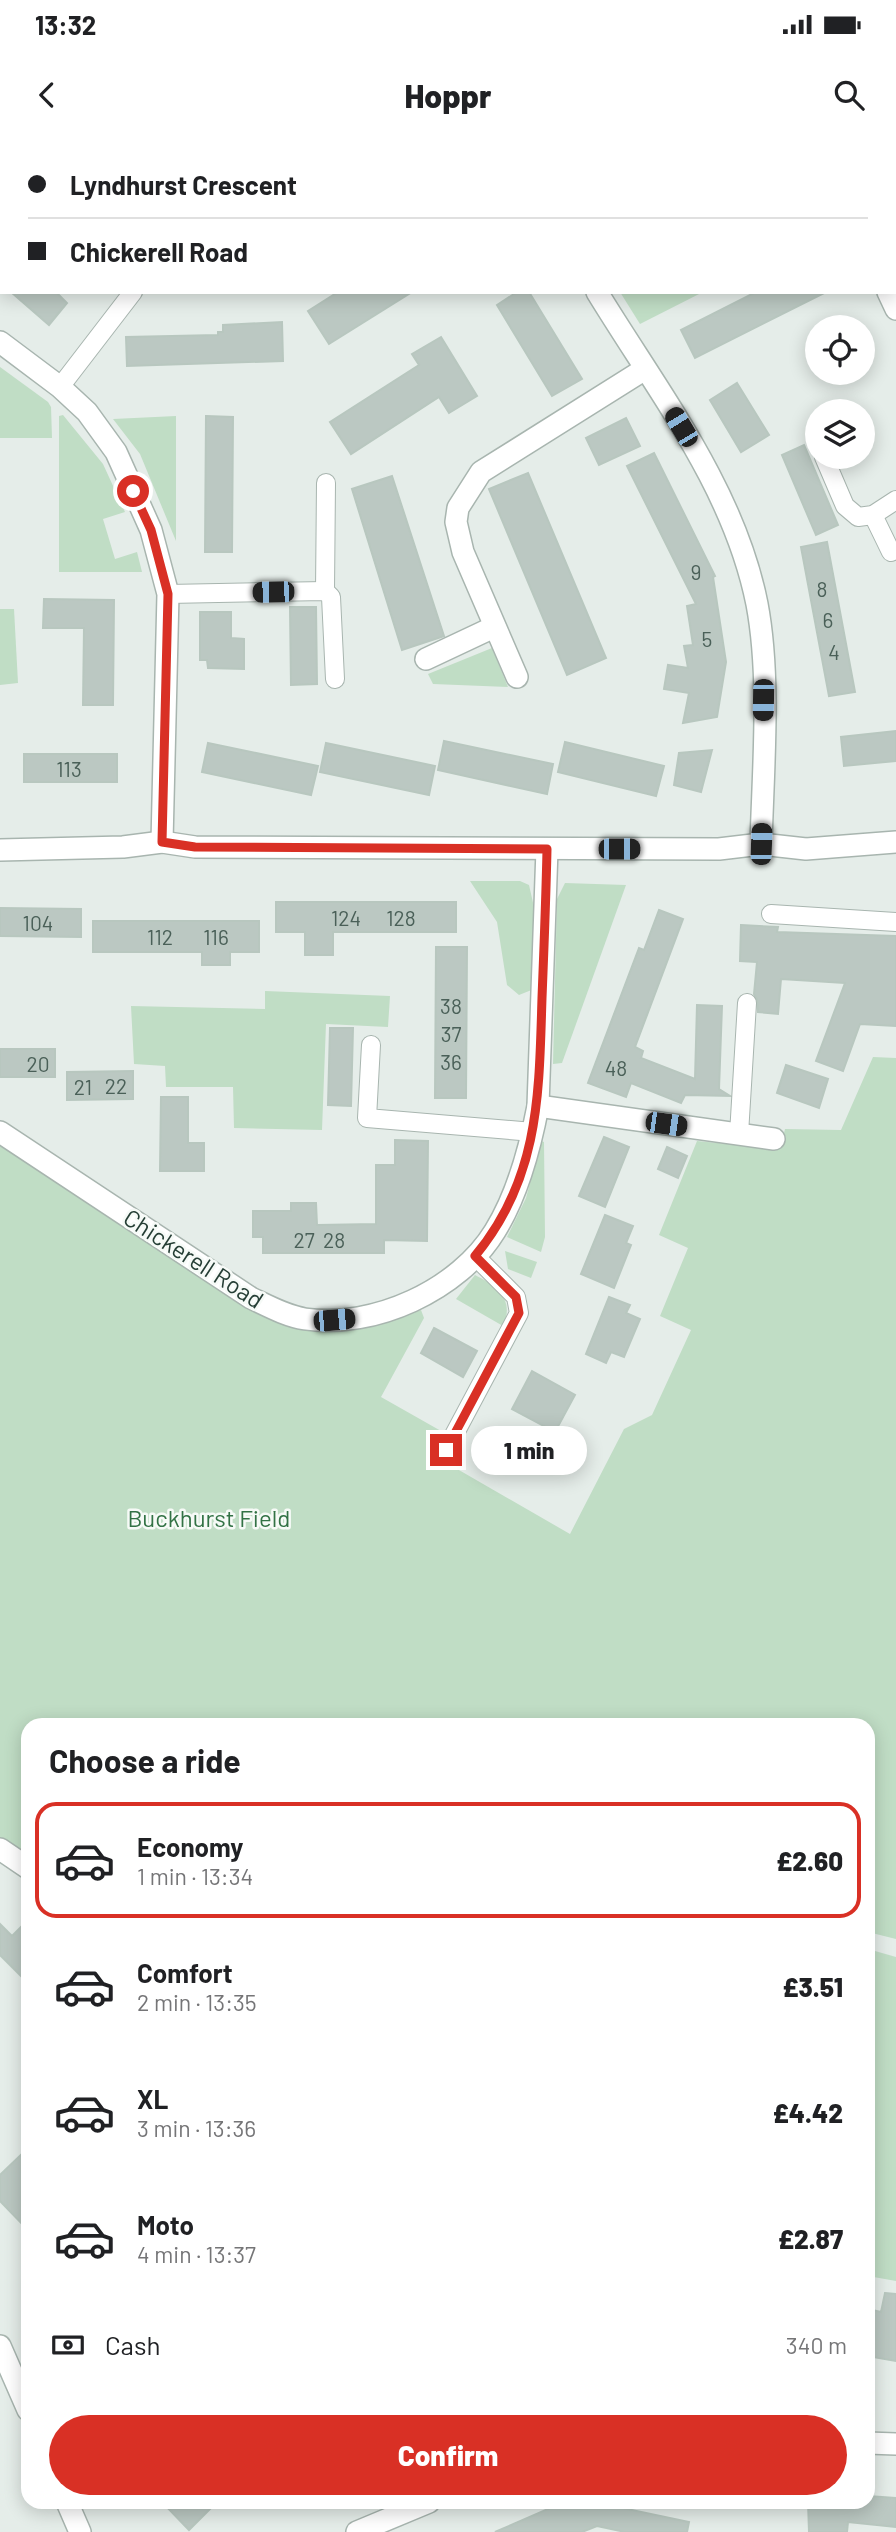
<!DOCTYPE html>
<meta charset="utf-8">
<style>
body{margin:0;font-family:Barlow,sans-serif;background:#f6f6f6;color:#202124;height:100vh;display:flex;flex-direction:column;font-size:26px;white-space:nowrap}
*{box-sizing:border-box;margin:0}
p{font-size:23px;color:#757577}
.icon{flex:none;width:38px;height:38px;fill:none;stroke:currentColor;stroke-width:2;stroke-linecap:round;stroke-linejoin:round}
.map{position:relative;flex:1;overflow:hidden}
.drawer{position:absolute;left:21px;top:1578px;width:854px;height:791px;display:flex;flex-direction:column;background:#fff;border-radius:21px;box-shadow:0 4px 18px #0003}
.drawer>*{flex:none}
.banner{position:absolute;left:0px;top:0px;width:896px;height:154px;box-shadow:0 4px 18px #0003;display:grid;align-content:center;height:154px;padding:0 28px;background:#fff}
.tools{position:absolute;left:805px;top:175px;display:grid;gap:14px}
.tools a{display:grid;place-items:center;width:70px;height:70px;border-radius:50%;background:#fff;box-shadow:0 4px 18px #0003;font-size:35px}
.end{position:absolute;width:32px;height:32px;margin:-16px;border:9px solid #d93025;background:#fff;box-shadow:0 0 0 4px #fff}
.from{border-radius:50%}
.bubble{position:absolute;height:49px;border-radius:24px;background:#fff;box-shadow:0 4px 18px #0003;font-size:23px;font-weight:800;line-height:49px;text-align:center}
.car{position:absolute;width:21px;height:42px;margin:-21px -10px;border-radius:9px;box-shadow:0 0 5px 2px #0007;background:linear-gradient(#222 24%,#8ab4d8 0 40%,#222 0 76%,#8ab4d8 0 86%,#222 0)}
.banner b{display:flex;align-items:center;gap:24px;height:66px;font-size:26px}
.banner b+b{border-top:2px solid #e0e0e0}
.banner i{width:18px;height:18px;background:#202124}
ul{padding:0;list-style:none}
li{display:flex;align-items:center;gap:21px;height:116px;margin:0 14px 10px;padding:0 14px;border:4px solid transparent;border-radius:21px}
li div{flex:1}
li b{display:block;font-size:26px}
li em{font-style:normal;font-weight:800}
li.current{border-color:#d93025}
li>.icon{width:63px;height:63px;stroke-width:1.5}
h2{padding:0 28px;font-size:32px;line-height:84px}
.pay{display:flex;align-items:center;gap:18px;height:77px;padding:0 28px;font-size:26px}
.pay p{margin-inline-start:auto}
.primary-button{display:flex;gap:14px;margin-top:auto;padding:14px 28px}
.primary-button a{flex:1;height:80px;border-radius:42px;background:#d93025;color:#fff;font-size:28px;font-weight:800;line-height:80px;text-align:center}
.status{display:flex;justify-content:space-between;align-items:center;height:49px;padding:0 35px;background:#fff;direction:ltr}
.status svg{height:19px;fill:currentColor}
header{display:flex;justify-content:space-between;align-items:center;height:91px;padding:0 28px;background:#fff;font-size:32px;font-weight:800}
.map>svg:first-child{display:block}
</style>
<div class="status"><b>13:32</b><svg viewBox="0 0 49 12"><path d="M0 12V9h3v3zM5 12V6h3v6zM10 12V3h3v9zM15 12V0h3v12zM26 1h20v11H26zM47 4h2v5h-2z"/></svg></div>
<header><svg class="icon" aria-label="back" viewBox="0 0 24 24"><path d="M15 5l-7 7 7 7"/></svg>Hoppr<svg class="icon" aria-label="search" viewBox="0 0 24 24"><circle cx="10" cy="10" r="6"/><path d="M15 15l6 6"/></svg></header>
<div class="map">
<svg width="896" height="2392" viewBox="0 0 896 2392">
<rect width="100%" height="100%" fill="#e5ede9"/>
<g fill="#c0ddc5">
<polygon points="0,0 301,0 2,2 2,42"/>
<polygon points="620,152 703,152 640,184"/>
<polygon points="0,227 48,262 51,267 52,298 0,298"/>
<polygon points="63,275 103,324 125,372 103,379 115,419 137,412 142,432 59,432 59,276"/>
<polygon points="176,276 176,401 140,314 113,279"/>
<polygon points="0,469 14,469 18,543 0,545"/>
<polygon points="492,508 508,547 433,544 428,534"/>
<polygon points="470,741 520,741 529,745 534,767 534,849 519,855 507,845 497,782"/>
<polygon points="565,743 626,745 562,923 553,924 557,759"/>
<polygon points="265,851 390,856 388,887 326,884 322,990 234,988 233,947 166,947 165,926 134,924 131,866 265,869"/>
<polygon points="873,917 896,918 896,1799 868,1792 868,1586 28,1586 28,1718 0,1699 0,1006 258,1172 326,1190 340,1190 379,1184 421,1170 424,1178 381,1257 464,1304 452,1326 570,1394 624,1289 652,1275 691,1190 660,1176 688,1108 659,1095 697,1001 780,1009 785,989 841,990"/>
<polygon points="541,1001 544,1002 545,1097 541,1112 507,1097 526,1058"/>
<polygon points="505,1111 537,1122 531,1138 508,1129"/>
<path d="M475,1135C497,1146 515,1160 503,1186L456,1159Z"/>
<polygon points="868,1809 896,1817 896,2141 868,2136"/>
</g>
<g fill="#bbc8c2" stroke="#b8c7bf" stroke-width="2">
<polygon points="11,152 56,152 67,163 49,185"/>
<polygon points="338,152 412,152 329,204 308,171"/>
<polygon points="517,152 529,152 582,239 552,256 497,165"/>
<polygon points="756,152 826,152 695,218 681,190"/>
<polygon points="282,182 283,221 127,226 126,197 218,195 218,192 223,192 223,185"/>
<polygon points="441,197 477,256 449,273 439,257 351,314 330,282 419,225 412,214"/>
<polygon points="737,243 769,295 741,312 710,260"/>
<polygon points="206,276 233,277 232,412 205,412"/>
<polygon points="626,278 640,306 599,325 586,298"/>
<polygon points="804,305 838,385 816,395 782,315"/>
<polygon points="654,313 715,436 713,437 726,522 717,577 683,583 689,553 664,549 668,525 688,528 684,506 693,505 687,466 696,464 627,326"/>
<polygon points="528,333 606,518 567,535 489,349"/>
<polygon points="392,336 444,496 402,510 352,349"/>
<polygon points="827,402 855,552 829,556 801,407"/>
<polygon points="44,459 114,460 113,565 83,565 84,488 43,488"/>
<polygon points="290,467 316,467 317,544 291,545"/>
<polygon points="200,472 231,472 231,498 244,499 244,529 208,528 207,520 200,520"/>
<polygon points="896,591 896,621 844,626 841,597"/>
<polygon points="444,601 553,624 547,654 438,630"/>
<polygon points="565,602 664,626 656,656 558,632"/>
<polygon points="208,603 318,626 311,655 202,632"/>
<polygon points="326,603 435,626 429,655 320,632"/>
<polygon points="712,610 701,652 674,645 679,613"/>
<rect x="24" y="614" width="93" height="28"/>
<polygon points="276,762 456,762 456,792 333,792 333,815 305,815 305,792 276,792"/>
<polygon points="0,768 81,769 81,797 0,796"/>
<polygon points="659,770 683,779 635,907 643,911 641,918 695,939 697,865 722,866 719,949 730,956 685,955 681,963 631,943 626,957 588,943 639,808 644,810"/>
<polygon points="93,781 259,781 259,812 230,812 230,825 202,825 202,812 93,812"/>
<polygon points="741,785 778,787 777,792 896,796 896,886 860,884 843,931 816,921 845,843 781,839 778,874 758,872 757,859 754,854 757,822 740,821"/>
<polygon points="436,807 467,807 466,958 435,958"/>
<polygon points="330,888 353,888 351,966 328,965"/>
<rect x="0" y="909" width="55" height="28"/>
<polygon points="786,925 828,939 819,968 777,953"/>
<polygon points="133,931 133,959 67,960 67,932"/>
<polygon points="161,957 188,957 188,1003 204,1003 204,1031 160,1031"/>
<polygon points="604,997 629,1007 605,1067 579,1056"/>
<polygon points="395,1000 428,1001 427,1101 384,1100 384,1113 263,1113 263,1097 253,1097 253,1071 291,1071 291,1063 316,1063 317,1085 376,1084 376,1025 395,1025"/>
<polygon points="667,1007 687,1016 678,1038 658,1029"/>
<polygon points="605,1075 633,1086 626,1103 631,1105 614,1148 581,1134"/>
<polygon points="609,1157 630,1165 626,1173 640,1179 624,1217 611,1212 606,1223 586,1214"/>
<polygon points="434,1188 477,1211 463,1237 421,1213"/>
<polygon points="532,1231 575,1255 555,1292 512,1269"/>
<polygon points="28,1780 28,1843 0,1815 0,1784 12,1796"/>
<polygon points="28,2008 28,2090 0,2061 0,2035"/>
<polygon points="885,2153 896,2154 896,2221 873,2217 874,2212 868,2210 868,2169 881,2172"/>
<polygon points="868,2356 896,2358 896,2387 848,2382 847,2392 809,2392 808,2362 868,2362"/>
<polygon points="162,2362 217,2362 189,2390"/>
<polygon points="564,2362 594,2362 689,2382 687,2392 625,2392 597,2386 582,2392 495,2392"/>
</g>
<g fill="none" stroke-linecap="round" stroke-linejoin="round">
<defs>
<g id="service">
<polyline points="60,247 133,152"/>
<polyline points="824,317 845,366 858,377 873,375 896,360"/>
<polyline points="873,375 891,412"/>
<polyline points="325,451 326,343"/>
<polyline points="168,454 325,451 331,457 335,539"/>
<polyline points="771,774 896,782"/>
<polyline points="371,905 367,978 533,992"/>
<polyline points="739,994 747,863"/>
<polyline points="446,1310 519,1173 516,1157 475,1116"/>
</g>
<g id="minor">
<polyline points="503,0 504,2"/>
<polyline points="808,0 809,2"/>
<path d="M597,152C658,252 734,348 757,464C771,538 763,629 761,704"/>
<polyline points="888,152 896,169"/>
<polyline points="0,202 60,247 87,272 116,312 151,390 168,454 162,702"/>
<polyline points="426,519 494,487"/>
<polyline points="517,537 463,412 456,382 458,368 481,332 645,229"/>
<polyline points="0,710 123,707 162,702 195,707 719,709 761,704 806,709 896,702"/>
<polyline points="538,966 774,999"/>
<path d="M0,992L251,1158C268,1166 286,1176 305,1179C374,1189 459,1150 495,1091C518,1054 530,1008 538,966L547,709"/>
<polyline points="0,1709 28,1728"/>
<polyline points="0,2206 28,2270"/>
<polyline points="868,2303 896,2304"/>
<polyline points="67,2362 80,2392"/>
<polyline points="357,2392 429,2362"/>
</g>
</defs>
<use href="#service" stroke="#a8b5af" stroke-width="20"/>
<use href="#minor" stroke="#a8b5af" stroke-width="24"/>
<use href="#service" stroke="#fff" stroke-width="18"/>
<use href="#minor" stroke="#fff" stroke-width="21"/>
</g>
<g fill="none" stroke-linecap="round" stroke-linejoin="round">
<path stroke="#d93025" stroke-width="9" d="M133,351L151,390L168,454L162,702L195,707L547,709C546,758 544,808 542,858C539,953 540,1038 475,1116L516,1157L519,1173L446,1310"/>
</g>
<g text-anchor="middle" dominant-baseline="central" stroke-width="5" stroke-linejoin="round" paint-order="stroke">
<g font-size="21" fill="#4a6058">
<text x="696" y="431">9</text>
<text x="822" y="448">8</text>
<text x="828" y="479">6</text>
<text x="707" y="498">5</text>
<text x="834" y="511">4</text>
<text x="69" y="628">113</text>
<text x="346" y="777">124</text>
<text x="401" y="777">128</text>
<text x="38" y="782">104</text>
<text x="160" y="796">112</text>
<text x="216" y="796">116</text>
<text x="451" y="865">38</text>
<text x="451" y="893">37</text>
<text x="451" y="921">36</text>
<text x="38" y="923">20</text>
<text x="616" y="927">48</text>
<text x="116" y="945">22</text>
<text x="83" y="946">21</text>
<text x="304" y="1099">27</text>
<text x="334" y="1099">28</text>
</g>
<g font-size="24" fill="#253e35" stroke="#f6faf7">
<text transform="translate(194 1118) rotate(33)">Chickerell Road</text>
</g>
<g font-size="24" fill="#327245" stroke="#f6faf7">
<text x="209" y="1377">Buckhurst Field</text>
</g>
</g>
</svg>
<div class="tools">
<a><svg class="icon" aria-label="locate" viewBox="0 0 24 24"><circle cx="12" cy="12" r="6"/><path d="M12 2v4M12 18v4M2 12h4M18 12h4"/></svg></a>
<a><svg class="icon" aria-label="layers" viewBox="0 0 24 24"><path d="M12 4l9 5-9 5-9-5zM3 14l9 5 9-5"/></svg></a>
</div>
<i class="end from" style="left:133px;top:351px"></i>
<i class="end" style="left:446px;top:1310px"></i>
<div class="bubble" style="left:471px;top:1286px;width:116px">1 min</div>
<i class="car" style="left:681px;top:287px;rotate:329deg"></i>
<i class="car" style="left:273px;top:452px;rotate:269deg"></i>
<i class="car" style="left:763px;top:560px;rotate:181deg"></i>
<i class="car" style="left:761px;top:704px;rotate:2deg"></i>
<i class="car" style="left:619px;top:709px;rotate:90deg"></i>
<i class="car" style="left:666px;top:984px;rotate:98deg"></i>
<i class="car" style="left:334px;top:1180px;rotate:85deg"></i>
<div class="banner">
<b><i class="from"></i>Lyndhurst Crescent</b>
<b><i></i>Chickerell Road</b>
</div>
<section class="drawer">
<h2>Choose a ride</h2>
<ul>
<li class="current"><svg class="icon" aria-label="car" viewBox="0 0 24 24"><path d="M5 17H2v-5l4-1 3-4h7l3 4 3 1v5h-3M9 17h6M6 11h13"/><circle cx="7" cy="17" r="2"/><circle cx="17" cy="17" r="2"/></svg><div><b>Economy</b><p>1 min · 13:34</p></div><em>£2.60</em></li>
<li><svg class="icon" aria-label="car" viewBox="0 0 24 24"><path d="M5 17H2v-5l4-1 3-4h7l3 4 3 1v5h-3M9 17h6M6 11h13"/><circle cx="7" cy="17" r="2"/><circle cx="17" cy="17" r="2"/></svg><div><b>Comfort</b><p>2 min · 13:35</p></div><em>£3.51</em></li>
<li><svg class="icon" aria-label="car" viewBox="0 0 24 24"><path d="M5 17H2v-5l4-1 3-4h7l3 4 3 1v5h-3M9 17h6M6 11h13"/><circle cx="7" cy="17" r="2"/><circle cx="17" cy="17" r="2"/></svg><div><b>XL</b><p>3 min · 13:36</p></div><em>£4.42</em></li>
<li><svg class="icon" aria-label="car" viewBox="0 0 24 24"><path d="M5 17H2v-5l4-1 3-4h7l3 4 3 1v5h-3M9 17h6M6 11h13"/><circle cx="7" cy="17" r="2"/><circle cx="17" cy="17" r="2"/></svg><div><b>Moto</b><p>4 min · 13:37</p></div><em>£2.87</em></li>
</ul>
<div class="pay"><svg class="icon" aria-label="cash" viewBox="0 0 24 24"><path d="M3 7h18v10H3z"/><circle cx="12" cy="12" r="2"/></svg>Cash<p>340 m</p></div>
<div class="primary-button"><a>Confirm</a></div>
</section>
</div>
